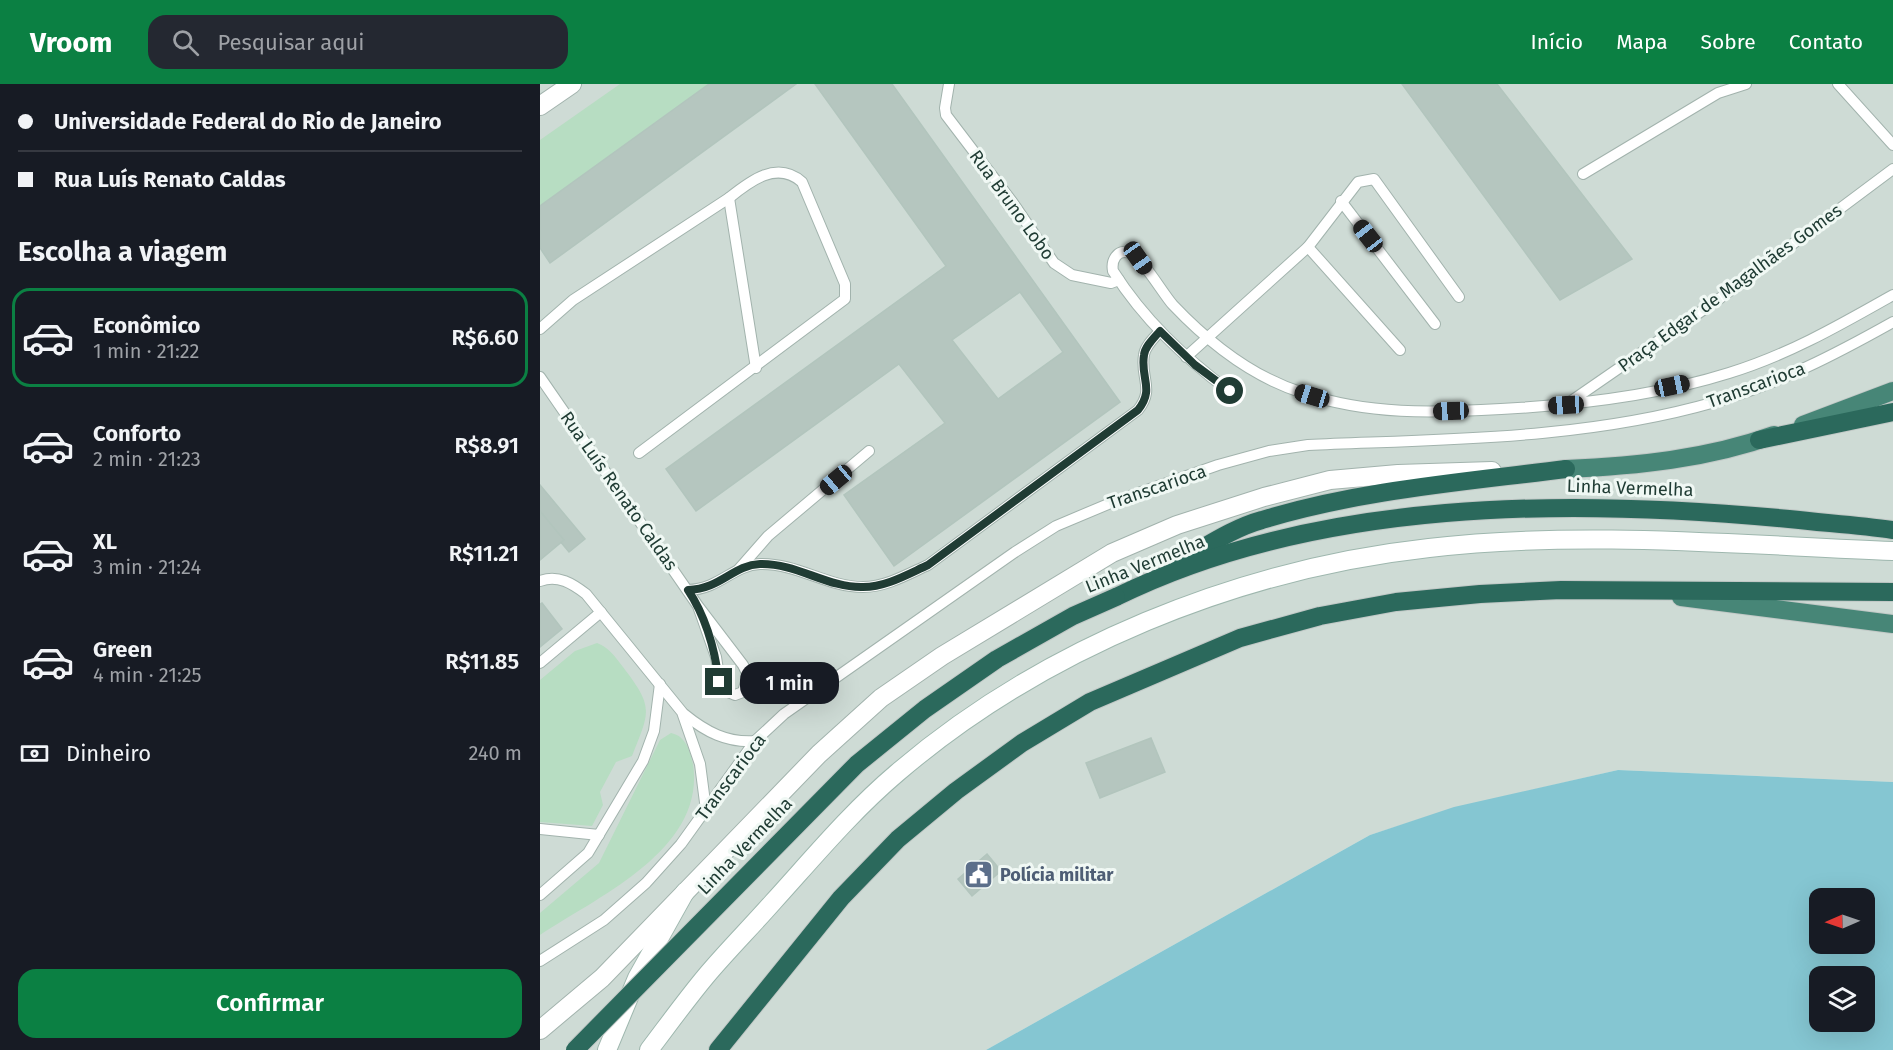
<!DOCTYPE html>
<html lang="pt">
<meta charset="utf-8">
<style>
body{margin:0;font-family:"Fira Sans",sans-serif;background:#242831;color:#f1f3f6;height:100vh;display:flex;flex-direction:column;font-size:22px;white-space:nowrap}
*{box-sizing:border-box;margin:0}
p{font-size:20px;color:#9ea1a6}
.icon{flex:none;width:33px;height:33px;fill:none;stroke:currentColor;stroke-width:2;stroke-linecap:round;stroke-linejoin:round}
.map{position:relative;flex:1;overflow:hidden}
.panel{display:flex;flex-direction:column;background:#171b24;width:540px}
.panel>*{flex:none}
.hud{display:grid;align-content:center;height:132px;padding:0 18px;background:#171b24}
.needle{width:39px;rotate:268deg}
.fabs{position:absolute;left:1269px;top:804px;display:grid;gap:12px}
.fabs a{display:grid;place-items:center;width:66px;height:66px;border-radius:12px;background:#171b24;box-shadow:0 6px 24px #0002;font-size:30px}
.end{position:absolute;width:27px;height:27px;margin:-14px;border:8px solid #203c34;background:#fff;box-shadow:0 0 0 3px #fff}
.from{border-radius:50%}
.bubble{position:absolute;height:42px;border-radius:18px;background:#171b24;box-shadow:0 6px 24px #0002;font-size:20px;font-weight:600;line-height:42px;text-align:center}
.car{position:absolute;width:18px;height:36px;margin:-18px -9px;border-radius:8px;box-shadow:0 0 4px 2px #0007;background:linear-gradient(#222 24%,#8ab4d8 0 40%,#222 0 76%,#8ab4d8 0 86%,#222 0)}
.hud b{display:flex;align-items:center;gap:21px;height:57px;font-size:22px}
.hud b+b{border-top:2px solid #363941}
.hud i{width:15px;height:15px;background:#f1f3f6}
ul{padding:0;list-style:none}
li{display:flex;align-items:center;gap:18px;height:99px;margin:0 12px 9px;padding:0 6px;border:3px solid transparent;border-radius:18px}
li div{flex:1}
li b{display:block;font-size:22px}
li em{font-style:normal;font-weight:600}
li.selected{border-color:#0b8043}
li>.icon{width:54px;height:54px;stroke-width:1.5}
h2{padding:0 18px;font-size:27px;line-height:72px}
.pay{display:flex;align-items:center;gap:15px;height:66px;padding:0 18px;font-size:22px}
.pay p{margin-inline-start:auto}
.button{display:flex;gap:12px;margin-top:auto;padding:12px 18px}
.button a{flex:1;height:69px;border-radius:18px;background:#0b8043;color:#fff;font-size:24px;font-weight:600;line-height:69px;text-align:center}
header{display:flex;align-items:center;gap:36px;box-sizing:border-box;height:84px;padding:0 30px;background:#0b8043;color:#fff}
header strong{font-size:28px}
nav{display:flex;gap:33px;margin-inline-start:auto;font-size:21px}
.search{width:420px;height:54px;background:#242831;display:flex;align-items:center;gap:15px;box-sizing:border-box;padding:0 21px;border-radius:18px;color:#9ea1a6;font-size:22px}
main{display:flex;flex:1;min-height:0}
.map>svg:first-child{display:block}
</style>
<header>
<strong>Vroom</strong>
<div class="search"><svg class="icon" aria-label="search" viewBox="0 0 24 24"><circle cx="10" cy="10" r="6"/><path d="M15 15l6 6"/></svg>Pesquisar aqui</div>
<nav><a>Início</a><a>Mapa</a><a>Sobre</a><a>Contato</a></nav>
</header>
<main>
<section class="panel">
<div class="hud">
<b><i class="from"></i>Universidade Federal do Rio de Janeiro</b>
<b><i></i>Rua Luís Renato Caldas</b>
</div>
<h2>Escolha a viagem</h2>
<ul>
<li class="selected"><svg class="icon" aria-label="car" viewBox="0 0 24 24"><path d="M5 17H2v-5l4-1 3-4h7l3 4 3 1v5h-3M9 17h6M6 11h13"/><circle cx="7" cy="17" r="2"/><circle cx="17" cy="17" r="2"/></svg><div><b>Econômico</b><p>1 min · 21:22</p></div><em>R$6.60</em></li>
<li><svg class="icon" aria-label="car" viewBox="0 0 24 24"><path d="M5 17H2v-5l4-1 3-4h7l3 4 3 1v5h-3M9 17h6M6 11h13"/><circle cx="7" cy="17" r="2"/><circle cx="17" cy="17" r="2"/></svg><div><b>Conforto</b><p>2 min · 21:23</p></div><em>R$8.91</em></li>
<li><svg class="icon" aria-label="car" viewBox="0 0 24 24"><path d="M5 17H2v-5l4-1 3-4h7l3 4 3 1v5h-3M9 17h6M6 11h13"/><circle cx="7" cy="17" r="2"/><circle cx="17" cy="17" r="2"/></svg><div><b>XL</b><p>3 min · 21:24</p></div><em>R$11.21</em></li>
<li><svg class="icon" aria-label="car" viewBox="0 0 24 24"><path d="M5 17H2v-5l4-1 3-4h7l3 4 3 1v5h-3M9 17h6M6 11h13"/><circle cx="7" cy="17" r="2"/><circle cx="17" cy="17" r="2"/></svg><div><b>Green</b><p>4 min · 21:25</p></div><em>R$11.85</em></li>
</ul>
<div class="pay"><svg class="icon" aria-label="cash" viewBox="0 0 24 24"><path d="M3 7h18v10H3z"/><circle cx="12" cy="12" r="2"/></svg>Dinheiro<p>240 m</p></div>
<div class="button"><a>Confirmar</a></div>
</section>
<div class="map">
<svg width="1353" height="966" viewBox="0 0 1353 966">
<rect width="100%" height="100%" fill="#dfebe6"/>
<polygon fill="#cedbd5" points="0,0 1353,0 1353,698 1078,686 914,724 830,751 446,966 0,966"/>
<g fill="#b7ddc2">
<polygon points="80,0 186,0 0,131 0,56"/>
<path d="M57,559C70,564 75,573 83,583C114,624 110,626 92,672L76,678L60,708L63,721L52,742L0,738V596L35,567Z"/>
<path d="M131,649C146,652 150,667 153,680C166,765 59,812 0,851V829L59,779L120,656Z"/>
</g>
<path fill="#85c6d2" fill-rule="evenodd" d="M1078,686L1353,698V966H446L830,751L914,723ZM1280,814H1324V860H1280ZM1280,892H1324V938H1280Z"/>
<g fill="#b5c6bf" stroke="#b2c5bd" stroke-width="1.5" fill-rule="evenodd">
<polygon points="169,0 256,0 10,179 0,164 0,122"/>
<path d="M275,0H352L580,318L354,482L304,411L405,339L359,280L156,427L126,385L406,182ZM480,208L523,268L458,315L412,256Z"/>
<polygon points="862,0 957,0 1092,175 1020,216"/>
<polygon points="0,401 45,455 29,468 0,433"/>
<polygon points="0,427 24,456 0,476"/>
<polygon points="2,519 22,545 0,563 0,520"/>
<polygon points="611,654 625,688 560,714 546,679"/>
<polygon points="447,770 461,787 432,812 418,795"/>
</g>
<g fill="none" stroke-linecap="round" stroke-linejoin="round">
<defs>
<g id="service">
<polyline points="409,0 405,24 406,31 473,119 514,179 532,191 571,199 579,196"/>
<polyline points="1298,0 1353,61"/>
<polyline points="1043,90 1178,9 1206,0"/>
<polyline points="189,114 216,284"/>
<polyline points="801,117 895,240"/>
<polyline points="768,163 860,266"/>
<path d="M0,245L33,216L189,114C210,97 237,76 262,98L305,200V215L99,369"/>
<polyline points="646,273 768,163 818,98 834,95 919,213"/>
<polyline points="0,293 158,522 203,581 208,591 203,608 195,611 181,605 176,573 158,522"/>
<path d="M689,307C644,273 604,236 573,187C571,177 577,164 590,169C602,173 623,210 633,221C670,260 712,293 763,309C828,331 893,329 961,325C1037,321 1116,312 1189,289C1248,271 1300,241 1353,211"/>
<polyline points="1027,320 1179,215 1353,85"/>
<polyline points="199,485 228,452 329,367"/>
<path d="M0,497C18,490 33,500 46,510L142,628L160,680L166,726"/>
<path d="M148,506C180,505 193,481 220,480C257,479 287,503 323,503C346,503 368,490 388,481L598,326C615,305 600,294 604,271C605,262 614,254 620,247"/>
<polyline points="0,579 61,528"/>
<path d="M144,630C166,648 187,659 215,657"/>
<polyline points="0,745 59,751"/>
<polyline points="0,811 48,769 103,677 114,647 120,600"/>
<path d="M0,877L64,836L106,799L141,760L215,657L244,630L475,468L516,442L573,418L678,381L729,367L768,361C904,355 1043,356 1175,318C1238,300 1296,270 1353,238"/>
</g>
<g id="tertiary">
<polyline points="0,22 32,0"/>
<polyline points="0,946 62,894 279,670 341,614 402,572 572,469 637,441 724,413 790,396 858,390 952,387"/>
</g>
<g id="secondary">
<polyline points="67,966 97,894 145,808"/>
<path d="M109,966C128,941 146,916 166,892C187,867 211,843 233,818C273,774 311,728 357,689C503,564 698,485 889,464C1042,446 1200,461 1353,467"/>
</g>
<g id="trunk">
<polyline points="1263,341 1353,307"/>
<path d="M1026,385C1096,382 1167,375 1234,351"/>
<polyline points="1141,513 1353,540"/>
</g>
<g id="motorway">
<polyline points="1219,356 1353,328"/>
<path d="M640,477C667,462 693,444 722,436C820,406 925,398 1026,385"/>
<path d="M576,513C777,414 1030,414 1249,435C1284,439 1318,441 1353,446"/>
<polyline points="178,966 301,814 358,755 416,707 482,659 550,618 700,554 780,532 856,518 940,510 1021,506 1353,508"/>
</g>
</defs>
<use href="#service" stroke="#a2b3ad" stroke-width="12"/>
<use href="#tertiary" stroke="#a2b3ad" stroke-width="20"/>
<use href="#secondary" stroke="#9eb7ae" stroke-width="20"/>
<use href="#trunk" stroke="#c1c8c6" stroke-width="20"/>
<use href="#motorway" stroke="#c1c8c6" stroke-width="20"/>
<use href="#service" stroke="#fff" stroke-width="10"/>
<use href="#tertiary" stroke="#fff" stroke-width="18"/>
<use href="#secondary" stroke="#fff" stroke-width="18"/>
<use href="#trunk" stroke="#478677" stroke-width="18"/>
<use href="#motorway" stroke="#2b695c" stroke-width="18"/>
<defs>
<polyline id="motorway-bridge" points="35,966 317,680 385,625 457,575 533,532 576,513"/>
</defs>
<use href="#motorway-bridge" stroke="#c1c8c6" stroke-width="20" stroke-linecap="butt"/>
<use href="#motorway-bridge" stroke="#2b695c" stroke-width="18"/>
</g>
<g fill="none" stroke-linecap="round" stroke-linejoin="round">
<path stroke="#203c34" stroke-width="8" d="M179,598C175,566 166,533 148,506C181,505 193,481 220,480C257,479 287,504 323,503C346,503 368,490 388,481L598,326C615,305 600,294 604,271C605,262 614,254 620,247L655,281L690,307"/>
</g>
<defs>
<symbol id="civic-square" viewBox="-11 -11 22 22"><rect x="-9" y="-9" width="18" height="18" rx="4" fill="#5c6f8a" stroke="#f0f8f4"/><path d="M-.6-6.5H3V-4.5H.6V-3L4-1V1h2V6H-6V1h2V-1L-.6-3ZM-1.2 2.5V6h2.4V2.5Z" fill="#fff"/></symbol>
</defs>
<g fill-rule="evenodd">
<use href="#civic-square" x="422" y="774" width="33" height="33"/>
</g>
<g text-anchor="middle" dominant-baseline="central" stroke-width="6" stroke-linejoin="round" paint-order="stroke">
<g font-size="18" fill="#203c34" stroke="#f0f8f4">
<text transform="translate(472 121) rotate(54)">Rua Bruno Lobo</text>
<text transform="translate(1190 204) rotate(-36)">Praça Edgar de Magalhães Gomes</text>
<text transform="translate(1216 301) rotate(-20)">Transcarioca</text>
<text transform="translate(617 403) rotate(-19)">Transcarioca</text>
<text transform="translate(1090 404) rotate(2)">Linha Vermelha</text>
<text transform="translate(79 407) rotate(55)">Rua Luís Renato Caldas</text>
<text transform="translate(605 480) rotate(-22)">Linha Vermelha</text>
<text transform="translate(191 693) rotate(-53)">Transcarioca</text>
<text transform="translate(205 762) rotate(-46)">Linha Vermelha</text>
</g>
<g font-size="18" font-weight="bold" fill="#4e5e75" stroke="#f0f8f4" text-anchor="start">
<text x="460" y="791">Polícia militar</text>
</g>
</g>
</svg>
<div class="fabs">
<a><svg class="needle" viewBox="-14 -14 28 28"><path d="M0-13l5 13h-10z" fill="#e53935"/><path d="M0 13l5-13h-10z" fill="#9ea1a6"/></svg></a>
<a><svg class="icon" aria-label="layers" viewBox="0 0 24 24"><path d="M12 4l9 5-9 5-9-5zM3 14l9 5 9-5"/></svg></a>
</div>
<i class="end from" style="left:690px;top:307px"></i>
<i class="end" style="left:179px;top:598px"></i>
<div class="bubble" style="left:200px;top:578px;width:99px">1 min</div>
<i class="car" style="left:828px;top:152px;rotate:322deg"></i>
<i class="car" style="left:598px;top:174px;rotate:145deg"></i>
<i class="car" style="left:1132px;top:302px;rotate:78deg"></i>
<i class="car" style="left:772px;top:312px;rotate:287deg"></i>
<i class="car" style="left:1026px;top:321px;rotate:267deg"></i>
<i class="car" style="left:911px;top:327px;rotate:268deg"></i>
<i class="car" style="left:296px;top:396px;rotate:230deg"></i>
</div>
</main>
